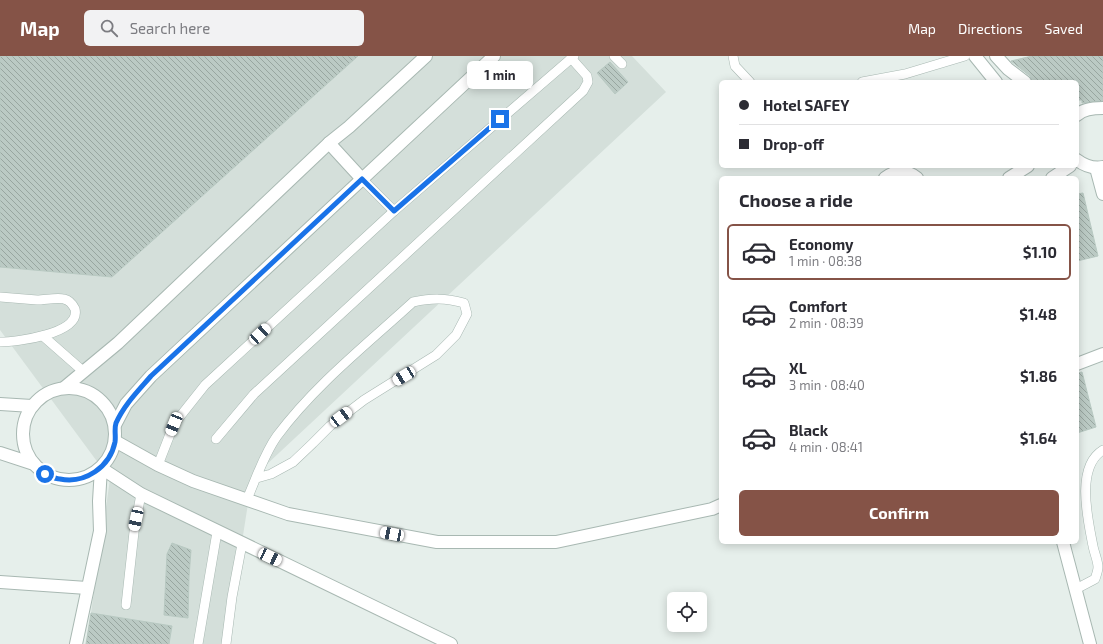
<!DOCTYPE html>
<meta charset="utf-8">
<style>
body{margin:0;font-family:"Exo 2",sans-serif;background:#f2f2f3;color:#2b2b33;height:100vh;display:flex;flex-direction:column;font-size:15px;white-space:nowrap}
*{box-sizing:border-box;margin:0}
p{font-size:13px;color:#7c7c81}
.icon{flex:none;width:22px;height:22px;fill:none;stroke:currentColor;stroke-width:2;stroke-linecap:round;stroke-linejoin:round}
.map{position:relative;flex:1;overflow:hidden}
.drawer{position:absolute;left:719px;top:120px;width:360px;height:368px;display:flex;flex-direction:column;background:#fff;border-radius:6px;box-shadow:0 2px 10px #0003}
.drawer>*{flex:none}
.hud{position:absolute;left:719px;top:24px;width:360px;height:88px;border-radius:6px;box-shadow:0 2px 10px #0003;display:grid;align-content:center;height:88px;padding:0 20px;background:#fff}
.fabs{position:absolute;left:667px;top:536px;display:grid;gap:8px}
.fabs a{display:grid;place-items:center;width:40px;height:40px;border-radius:6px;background:#fff;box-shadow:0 2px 10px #0003;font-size:20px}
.end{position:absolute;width:18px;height:18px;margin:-9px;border:5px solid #1a73e8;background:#fff;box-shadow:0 0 0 2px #fff}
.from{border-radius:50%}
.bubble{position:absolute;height:28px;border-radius:6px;background:#fff;box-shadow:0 2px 10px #0003;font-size:13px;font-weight:700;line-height:28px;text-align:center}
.car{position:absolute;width:12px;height:24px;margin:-12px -6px;border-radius:5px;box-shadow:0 0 3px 1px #0007;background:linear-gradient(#fff 24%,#345 0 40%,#fff 0 76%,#345 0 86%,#fff 0)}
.hud b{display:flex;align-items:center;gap:14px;height:38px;font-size:15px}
.hud b+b{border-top:1px solid #e1e1e2}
.hud i{width:10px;height:10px;background:#2b2b33}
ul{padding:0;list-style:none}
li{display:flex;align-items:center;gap:12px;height:56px;margin:0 8px 6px;padding:0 12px;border:2px solid transparent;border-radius:6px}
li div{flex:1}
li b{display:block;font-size:15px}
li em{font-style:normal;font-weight:700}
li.current{border-color:#855347}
li>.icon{width:36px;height:36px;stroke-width:1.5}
h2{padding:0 20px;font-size:18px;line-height:48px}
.primary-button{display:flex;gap:8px;margin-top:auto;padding:8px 20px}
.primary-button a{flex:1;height:46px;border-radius:6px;background:#855347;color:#fff;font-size:16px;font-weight:700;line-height:46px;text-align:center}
header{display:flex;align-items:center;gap:24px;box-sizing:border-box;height:56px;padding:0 20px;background:#855347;color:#fff}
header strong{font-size:19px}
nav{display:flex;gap:22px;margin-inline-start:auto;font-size:14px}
.search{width:280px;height:36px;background:#f2f2f3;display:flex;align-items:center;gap:10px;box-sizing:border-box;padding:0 14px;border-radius:6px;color:#7c7c81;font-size:15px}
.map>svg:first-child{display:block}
</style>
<header>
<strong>Map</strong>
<div class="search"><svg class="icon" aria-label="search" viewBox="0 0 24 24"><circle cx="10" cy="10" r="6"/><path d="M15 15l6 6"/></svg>Search here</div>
<nav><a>Map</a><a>Directions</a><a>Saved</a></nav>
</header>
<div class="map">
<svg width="1103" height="588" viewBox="0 0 1103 588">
<defs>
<pattern id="building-back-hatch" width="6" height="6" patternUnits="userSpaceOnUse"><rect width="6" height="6" fill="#bbcac4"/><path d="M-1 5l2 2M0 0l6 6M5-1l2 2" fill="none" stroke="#98a6a0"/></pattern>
</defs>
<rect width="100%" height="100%" fill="#e6efeb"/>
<polygon fill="#d4dfda" points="0,0 632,0 666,36 252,422 226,588 169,588 171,570 91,557 110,423 0,274"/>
<g fill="url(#building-back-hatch)" stroke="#b8c9c2">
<polygon points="0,0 358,0 112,221 0,211"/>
<polygon points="1032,0 1103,0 1103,45 1082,47 1082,44 1077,44 1077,26 1032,26 1030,20 1011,5"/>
<polygon points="610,6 628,26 615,38 597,17"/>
<polygon points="1083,137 1098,200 1077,205 1077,138"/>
<polygon points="1082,316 1096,371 1077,377 1077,317"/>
<polygon points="172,487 191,494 189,521 188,562 164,559 167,498"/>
<polygon points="91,557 172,570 169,588 86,588"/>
</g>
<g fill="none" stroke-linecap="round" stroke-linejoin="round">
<defs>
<g id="service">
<polyline points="614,0 622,8"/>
<polyline points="733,0 735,10 750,26"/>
<polyline points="862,26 905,18 965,0"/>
<polyline points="362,123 394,155"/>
<path d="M0,241C12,242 24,243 37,244C45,244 57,241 64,243C69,244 73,249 75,253C81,278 16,286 0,286"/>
<polyline points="43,280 84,316"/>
<polyline points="216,383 254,338 583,35 588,26 587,20 571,2"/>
<polyline points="158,409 174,368 205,329 394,155 574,0"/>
<path d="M247,443C256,423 264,398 277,380C315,329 366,289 413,246C432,242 445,242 464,247L467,258L456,279L436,299L364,344L330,370L313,387L293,406L271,418L257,422"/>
<path d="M1076,533L1095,523C1096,520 1098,515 1098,511C1098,505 1094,496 1093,490C1088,464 1075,411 1103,394"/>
<polyline points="126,549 134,476 141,438"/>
<polyline points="198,588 217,476"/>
<polyline points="226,588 232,541 242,488"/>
</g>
<g id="minor">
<polyline points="975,0 996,26"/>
<polyline points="996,0 1008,13 1025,26"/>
<path d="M1077,59C1083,53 1095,52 1103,52"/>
<polyline points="329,87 362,123"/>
<path d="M1077,104C1085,110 1093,113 1103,111"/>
<polyline points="1096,112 1103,138"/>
<path d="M885,122C895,114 908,114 917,122"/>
<polyline points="1009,122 1028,110"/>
<polyline points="1052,122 1070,110"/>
<polyline points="1077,308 1103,298"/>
<polyline points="65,331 118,287 329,87 349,71 426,0"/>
<circle cx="69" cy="378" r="46"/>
<polyline points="0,348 32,350"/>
<polyline points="115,369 126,348 151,320 494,0"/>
<polyline points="115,385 158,409 193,425 288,458 437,486 556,486 712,453 721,449"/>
<polyline points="0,397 34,408"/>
<polyline points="101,412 141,438 451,588"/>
<polyline points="1063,486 1090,588"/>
<polyline points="0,526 87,532"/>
<polyline points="76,588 100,475 99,445 101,412"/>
</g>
</defs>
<use href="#service" stroke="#a8b8b2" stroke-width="10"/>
<use href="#minor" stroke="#a8b8b2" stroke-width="14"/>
<use href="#service" stroke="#fff" stroke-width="9"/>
<use href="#minor" stroke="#fff" stroke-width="12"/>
</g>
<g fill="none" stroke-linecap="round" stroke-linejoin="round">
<path stroke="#1a73e8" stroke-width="5" d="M45,418C50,420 55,423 60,423C85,428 110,411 115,386C116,380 114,373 116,367C124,349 138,335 151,320L362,123L394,155L500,63"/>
</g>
</svg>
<div class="fabs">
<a><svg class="icon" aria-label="locate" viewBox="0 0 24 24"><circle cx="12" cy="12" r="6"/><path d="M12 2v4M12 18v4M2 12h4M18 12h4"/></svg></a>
</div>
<i class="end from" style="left:45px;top:418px"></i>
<i class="end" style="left:500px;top:63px"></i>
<div class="bubble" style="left:467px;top:5px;width:66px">1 min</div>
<i class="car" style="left:260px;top:278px;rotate:47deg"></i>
<i class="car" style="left:404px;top:320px;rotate:239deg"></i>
<i class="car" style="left:341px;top:361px;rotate:53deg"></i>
<i class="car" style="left:174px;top:368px;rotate:202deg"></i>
<i class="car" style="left:136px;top:463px;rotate:192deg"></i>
<i class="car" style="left:392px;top:478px;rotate:281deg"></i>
<i class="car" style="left:270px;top:501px;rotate:115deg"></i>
<div class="hud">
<b><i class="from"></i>Hotel SAFEY</b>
<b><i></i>Drop-off</b>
</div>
<section class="drawer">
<h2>Choose a ride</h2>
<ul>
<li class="current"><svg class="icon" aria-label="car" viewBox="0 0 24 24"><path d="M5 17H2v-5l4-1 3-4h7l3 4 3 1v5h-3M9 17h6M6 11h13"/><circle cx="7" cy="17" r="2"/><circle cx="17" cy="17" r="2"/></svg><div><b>Economy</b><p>1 min · 08:38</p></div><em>$1.10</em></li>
<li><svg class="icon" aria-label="car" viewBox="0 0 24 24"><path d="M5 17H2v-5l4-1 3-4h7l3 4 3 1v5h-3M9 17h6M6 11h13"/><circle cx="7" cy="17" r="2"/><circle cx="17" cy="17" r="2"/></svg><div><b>Comfort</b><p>2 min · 08:39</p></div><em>$1.48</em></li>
<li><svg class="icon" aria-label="car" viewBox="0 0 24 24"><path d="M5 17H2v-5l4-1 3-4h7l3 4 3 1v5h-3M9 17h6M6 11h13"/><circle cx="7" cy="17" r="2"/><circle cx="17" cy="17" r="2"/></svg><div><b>XL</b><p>3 min · 08:40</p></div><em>$1.86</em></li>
<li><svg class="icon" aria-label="car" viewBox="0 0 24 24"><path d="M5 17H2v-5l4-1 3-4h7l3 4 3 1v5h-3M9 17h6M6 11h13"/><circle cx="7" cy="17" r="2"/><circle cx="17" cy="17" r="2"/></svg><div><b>Black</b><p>4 min · 08:41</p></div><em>$1.64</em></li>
</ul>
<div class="primary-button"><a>Confirm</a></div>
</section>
</div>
